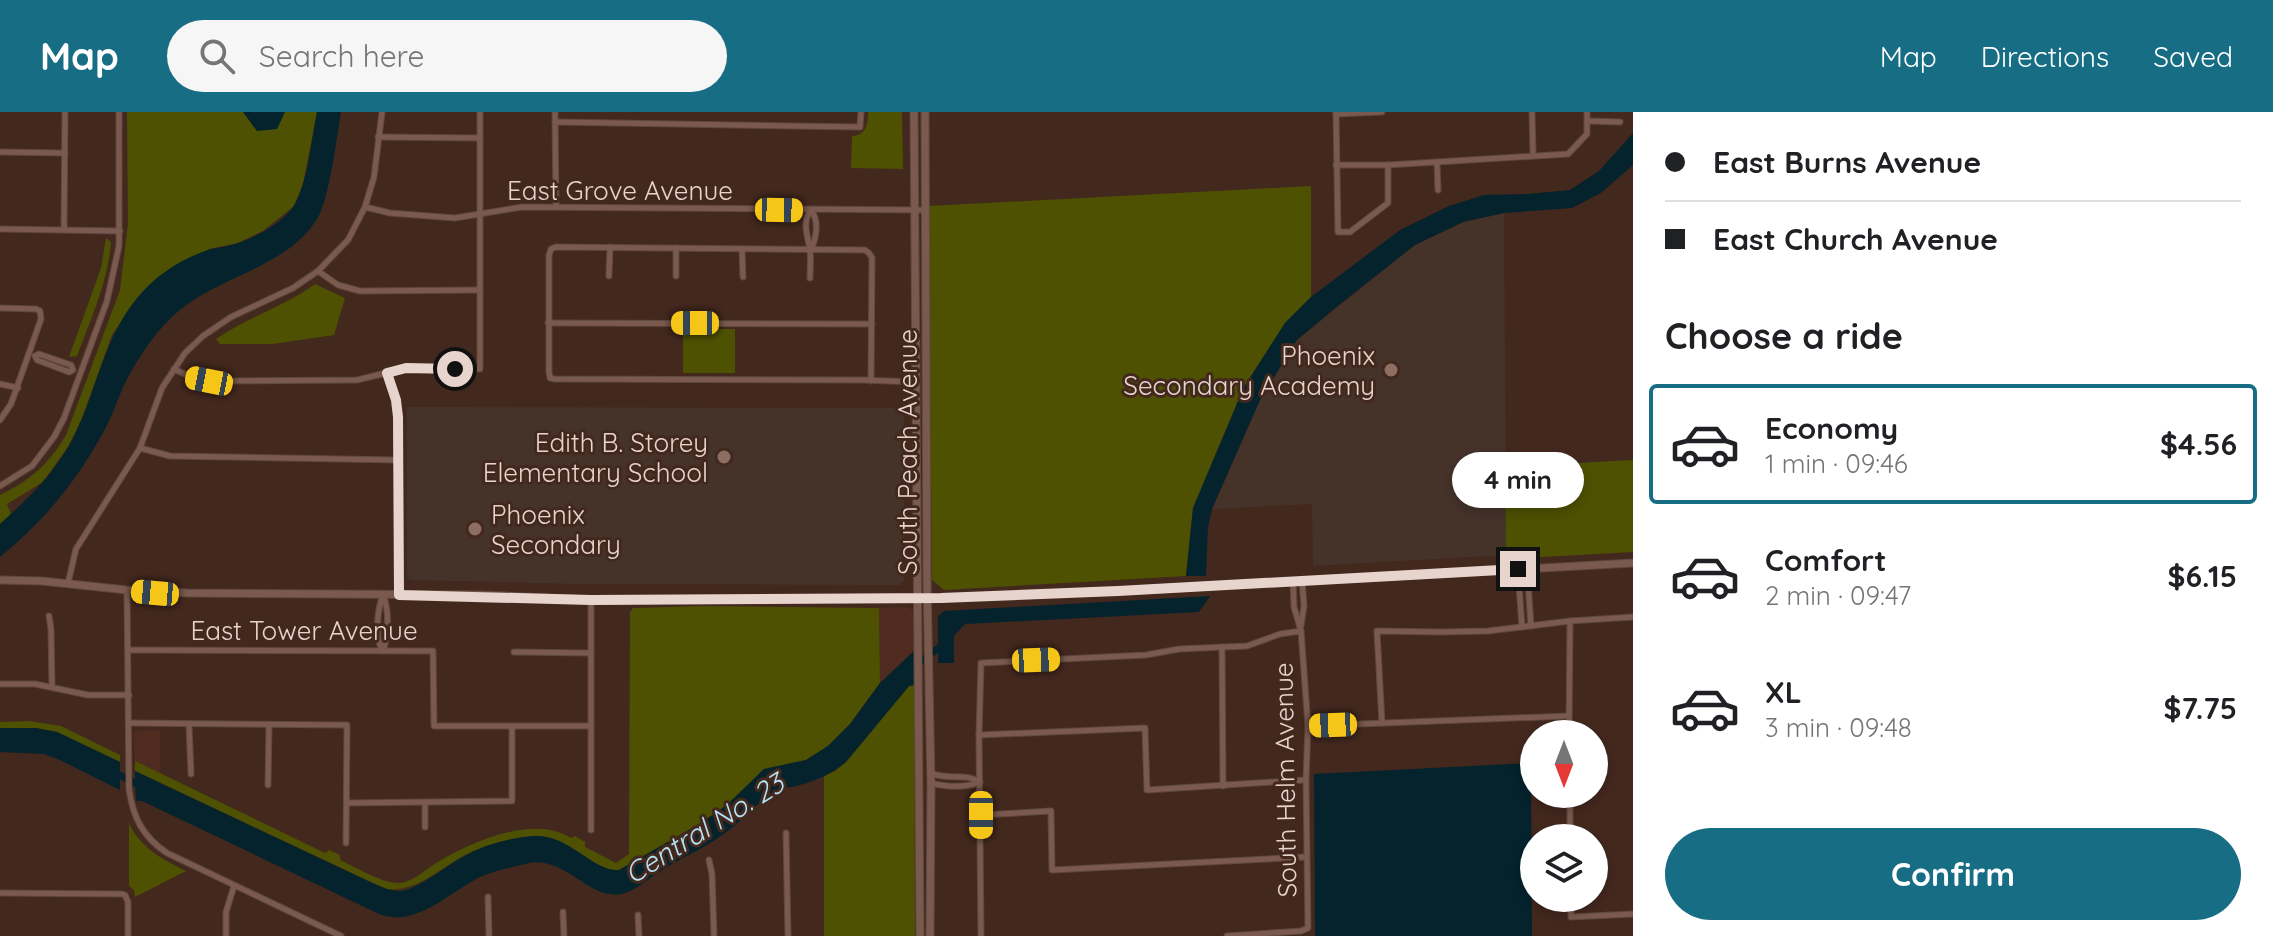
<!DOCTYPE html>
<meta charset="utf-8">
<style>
body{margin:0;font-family:Quicksand,sans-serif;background:#f6f6f6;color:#202124;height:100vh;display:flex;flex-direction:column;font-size:30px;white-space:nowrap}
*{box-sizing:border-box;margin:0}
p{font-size:26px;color:#757577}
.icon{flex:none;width:44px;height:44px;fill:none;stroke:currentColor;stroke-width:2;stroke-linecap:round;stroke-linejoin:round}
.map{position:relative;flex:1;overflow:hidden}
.panel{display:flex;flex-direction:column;background:#fff;width:640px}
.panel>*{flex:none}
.guide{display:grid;align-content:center;height:176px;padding:0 32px;background:#fff}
.needle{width:52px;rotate:180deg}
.buttons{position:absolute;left:1520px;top:608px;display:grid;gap:16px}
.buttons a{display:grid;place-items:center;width:88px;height:88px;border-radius:50%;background:#fff;box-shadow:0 4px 12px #0003;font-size:40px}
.end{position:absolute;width:36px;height:36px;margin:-18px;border:10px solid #e6d4cd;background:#111;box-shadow:0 0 0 4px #111}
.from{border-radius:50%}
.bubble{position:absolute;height:56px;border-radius:28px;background:#fff;box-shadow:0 4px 12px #0003;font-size:26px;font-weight:700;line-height:56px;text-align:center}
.car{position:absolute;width:24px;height:48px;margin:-24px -12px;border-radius:10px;box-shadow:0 0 6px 2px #0007;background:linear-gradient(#f5c518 24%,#345 0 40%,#f5c518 0 76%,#345 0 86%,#f5c518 0)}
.guide b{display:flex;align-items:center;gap:28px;height:76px;font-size:30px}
.guide b+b{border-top:2px solid #e0e0e0}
.guide i{width:20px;height:20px;background:#202124}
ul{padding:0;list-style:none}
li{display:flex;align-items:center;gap:24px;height:120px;margin:0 16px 12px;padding:0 16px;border:4px solid transparent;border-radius:8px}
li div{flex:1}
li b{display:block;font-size:30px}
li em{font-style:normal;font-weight:700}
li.selected{border-color:#166d84}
li>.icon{width:72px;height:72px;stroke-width:1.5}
h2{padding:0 32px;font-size:36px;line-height:96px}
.primary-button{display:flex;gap:16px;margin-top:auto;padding:16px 32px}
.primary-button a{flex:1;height:92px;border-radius:48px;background:#166d84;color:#fff;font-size:32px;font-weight:700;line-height:92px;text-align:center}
header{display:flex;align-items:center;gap:48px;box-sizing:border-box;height:112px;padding:0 40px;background:#166d84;color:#fff}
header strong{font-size:38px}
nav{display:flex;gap:44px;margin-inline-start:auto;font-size:28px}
.search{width:560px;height:72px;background:#f6f6f6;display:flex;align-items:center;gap:20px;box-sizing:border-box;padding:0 28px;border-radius:44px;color:#757577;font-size:30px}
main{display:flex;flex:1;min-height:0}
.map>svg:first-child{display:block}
</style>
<header>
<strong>Map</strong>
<div class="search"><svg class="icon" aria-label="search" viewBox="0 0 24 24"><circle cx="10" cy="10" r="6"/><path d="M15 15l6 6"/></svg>Search here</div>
<nav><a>Map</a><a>Directions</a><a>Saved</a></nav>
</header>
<main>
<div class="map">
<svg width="1633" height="824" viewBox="0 0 1633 824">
<rect width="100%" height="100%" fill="#43281e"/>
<g fill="#4f2c1f">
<polygon points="908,495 915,501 915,538 880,571 879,496"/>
<polygon points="138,619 160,619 160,663 135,649 134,622"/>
</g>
<g fill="#45332a">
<polygon points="1504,101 1506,443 1313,454 1312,392 1212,397 1260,288 1297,228 1415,133 1464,110"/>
<polygon points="407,295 904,296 904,468 900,473 578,472 411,468 407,465"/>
</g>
<g fill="#4e5102">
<path d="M127,0H317L303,72L294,94L263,119L238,131L209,137L138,185L112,223L82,306L69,333L43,370L7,392L11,402L0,412V383C31,368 48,353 66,323L120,178L128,112Z"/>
<path d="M868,0H902L903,57L851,56L852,24C866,23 868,13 868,0Z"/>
<polygon points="1311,74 1311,185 1285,211 1244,275 1193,396 1186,464 944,478 932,468 928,94"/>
<path d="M106,126L111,130C108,169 91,207 77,244L69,245L101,156Z"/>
<path d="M315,172L345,186L334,223L273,232H220L216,227C247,205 284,195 315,172Z"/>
<rect x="683" y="217" width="52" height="44"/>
<polygon points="1633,348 1633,440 1506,447 1505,355"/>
<path d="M705,494L879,496L880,571L850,612L828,634L806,648L764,657L728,692L701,711L619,758C593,760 569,722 535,724C514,725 488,732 469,741C442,754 418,781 386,777L135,659V649L325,741L329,738L340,743V748C355,755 382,771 398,771C412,771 425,758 436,751C471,730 534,702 571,726L575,724L585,730V735L616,751L629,742L630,500L633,496Z"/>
<polygon points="914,573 915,824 824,824 824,664 835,659 846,650 909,574"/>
<polygon points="28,609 61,614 120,643 120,650 57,620 36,616 0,616 0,610"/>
<path d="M129,712C142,737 162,747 186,759L135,785L134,778L129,774Z"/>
</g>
<g fill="#04232d">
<polygon points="243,0 285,0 277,17 257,19"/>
<path d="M317,0H341C337,24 329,88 317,107C285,158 214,164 172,205C153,223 138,246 126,269C118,285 113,303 104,319C76,370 45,408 0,445V412C30,385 60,356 77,318C98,273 105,224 138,185C156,163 181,147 208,138C217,135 228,135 238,131C256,125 282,111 293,95C307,75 312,25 317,0Z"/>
<polygon points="1633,21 1633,53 1601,81 1572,96 1504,101 1463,110 1415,133 1340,192 1297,228 1260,288 1212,397 1208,415 1206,464 1186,464 1193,396 1244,275 1285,211 1311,185 1400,118 1449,94 1484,83 1528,82 1570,78 1599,59"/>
<polygon points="1210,484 1199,500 965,512 954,524 954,551 938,551 938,504 944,499"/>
<path d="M915,538L914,573L909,574L846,650C832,662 814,670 796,674C790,676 785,675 779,678C757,689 742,710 721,724C701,738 678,747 658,761C646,768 634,780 621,782C587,788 564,741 525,752C510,756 492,759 478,766C448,782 414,816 379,802L142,689H136L135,659L370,770C379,774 389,779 400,779C418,778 451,750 470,741C488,732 515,725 535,724C569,722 593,760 619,758L701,711L728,692L764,657L806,648L828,634L850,612L880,571Z"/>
<polygon points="0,616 36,616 57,620 120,650 120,678 60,648 44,642 0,640"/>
<polygon points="1531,651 1532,824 1315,824 1314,662"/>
</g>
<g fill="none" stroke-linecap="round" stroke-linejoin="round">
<g stroke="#04232d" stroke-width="7">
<polyline points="914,554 940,535 943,528"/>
<polyline points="111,659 143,675"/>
</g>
<defs>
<g id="street">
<polyline points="555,0 556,95"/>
<polyline points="1336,0 1338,120 1350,120 1388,91 1388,53"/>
<polyline points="1532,0 1533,43"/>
<polyline points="1336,2 1382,0"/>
<polyline points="1587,9 1620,10"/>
<polyline points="555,10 860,15 861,0"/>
<polyline points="378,25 480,26"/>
<polyline points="0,40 65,41"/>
<polyline points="1437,50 1438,78"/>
<polyline points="1336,53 1388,53 1568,42 1587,22 1587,0"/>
<polyline points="365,95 390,101 455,106 522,95 925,98"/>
<polyline points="0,117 120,119"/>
<polyline points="64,118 65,0"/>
<polyline points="742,137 743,165"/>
<path d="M811,137C817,125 819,108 811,98"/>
<polyline points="318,159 338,173 360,179 480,178"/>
<polyline points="609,164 610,135"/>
<polyline points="676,164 676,136"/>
<path d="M810,166C810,157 811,147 810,138C808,125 802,111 810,99"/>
<polyline points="0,196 36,197 40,199 41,207 11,292 0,308"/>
<polyline points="548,211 872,212"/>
<polygon points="39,242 71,253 73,258 69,260 37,248 35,244"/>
<polyline points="174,257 191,265 209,269 357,268 406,256 480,257 480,0"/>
<polyline points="387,261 396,288 398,305 399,483"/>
<polyline points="871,269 872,146 869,141 865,138 556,135 551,137 549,143 549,260 550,266 555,267 862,268 916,270"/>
<polyline points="0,272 18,276"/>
<polyline points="140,336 170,344 398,348"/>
<polyline points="0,374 32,354 54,325 64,306 107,189 119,134 119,0"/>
<polyline points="1527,456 1531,514"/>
<polyline points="1518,458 1522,515"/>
<polyline points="68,471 76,437 140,336 162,276 185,241 203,224 231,205 293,176 318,159 348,128 365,95 374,65 382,0"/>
<path d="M127,478L129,677C133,706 143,725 167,741L341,824"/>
<polyline points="591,488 591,718"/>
<polyline points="49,504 51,517 52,575"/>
<polyline points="1301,514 1304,494 1302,468"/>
<polyline points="1222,535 1223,674"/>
<polyline points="128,538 433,539 434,614 591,614"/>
<path d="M383,538C389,523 389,500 384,485"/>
<path d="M382,539C375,522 377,499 383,483"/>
<polyline points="514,540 591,541"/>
<polyline points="0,572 35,572 88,583 129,583"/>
<polyline points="130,611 347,613 346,731"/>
<polyline points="1382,611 1377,519 1441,520 1488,519 1570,509 1633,505"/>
<polyline points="189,612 191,662"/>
<polyline points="1308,614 1568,604"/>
<polyline points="1569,622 1570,509"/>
<polyline points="979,623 1145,616 1147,678 1305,668"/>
<path d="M931,661C947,669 965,660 979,670"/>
<path d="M931,671C945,675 966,676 980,670"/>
<polyline points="268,673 269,613"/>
<polyline points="1570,682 1570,726"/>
<polyline points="425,690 425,715"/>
<polyline points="347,691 512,689 512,614"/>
<polyline points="981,703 1051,699 1052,758 1306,745"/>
<polyline points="786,721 788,824"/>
<polyline points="709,748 712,762 714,824"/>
<polyline points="0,781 122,782 125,783 128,790 128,824"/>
<polyline points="488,785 489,824"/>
<polyline points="1571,786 1571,805 1633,802"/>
<polyline points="563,800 564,824"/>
<polyline points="638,803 639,824"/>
<polyline points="226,824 226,800 234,774"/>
<polyline points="981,824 979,623 981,551 1146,543 1179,537 1247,534 1280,522 1301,519"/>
<polyline points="1227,824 1301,819 1308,816 1306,668 1308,614 1301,519 1294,495 1293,469"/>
</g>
<g id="secondary">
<polyline points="914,0 920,824"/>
<polyline points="925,0 927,470 931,671 930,824"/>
<polyline points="0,468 42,469 127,478 187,481 481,483 591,488 941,486 1118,479 1633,451"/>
</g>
</defs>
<use href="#street" stroke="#5e473e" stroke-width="7"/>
<use href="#secondary" stroke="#5e473e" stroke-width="9"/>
<use href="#street" stroke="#7a5a4f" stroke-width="5"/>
<use href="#secondary" stroke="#7a5a4f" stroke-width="7"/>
</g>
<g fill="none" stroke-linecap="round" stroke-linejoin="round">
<polyline stroke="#e6d4cd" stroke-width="10" points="455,257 406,256 387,261 396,288 398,305 399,483 591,488 941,486 1118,479 1518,457"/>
</g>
<g fill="#8d6e63" stroke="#43281e" stroke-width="3">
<circle cx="1391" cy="258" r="8"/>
<circle cx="724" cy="345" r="8"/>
<circle cx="475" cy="417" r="8"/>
</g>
<g text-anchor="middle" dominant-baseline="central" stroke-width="6" stroke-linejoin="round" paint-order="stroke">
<g font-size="26" fill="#e6d4cd" stroke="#43281e">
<text x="620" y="78">East Grove Avenue</text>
<text transform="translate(907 340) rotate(-90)">South Peach Avenue</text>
<text x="304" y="518">East Tower Avenue</text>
<text transform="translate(1285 668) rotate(-91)">South Helm Avenue</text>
</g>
<g font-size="26" fill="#e6d4cd" stroke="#43281e" text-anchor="end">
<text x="1375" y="243">Phoenix<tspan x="1375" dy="30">Secondary Academy</tspan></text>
<text x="708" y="330">Edith B. Storey<tspan x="708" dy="30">Elementary School</tspan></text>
<text x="491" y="402" text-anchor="start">Phoenix<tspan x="491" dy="30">Secondary</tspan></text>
</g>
<g font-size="28" font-style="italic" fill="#b6e3f5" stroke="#43281e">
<text transform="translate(704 716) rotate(-32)">Central No. 23</text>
</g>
</g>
</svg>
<div class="buttons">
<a><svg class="needle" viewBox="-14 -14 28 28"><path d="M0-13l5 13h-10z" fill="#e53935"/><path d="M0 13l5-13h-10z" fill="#757577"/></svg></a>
<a><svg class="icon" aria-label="layers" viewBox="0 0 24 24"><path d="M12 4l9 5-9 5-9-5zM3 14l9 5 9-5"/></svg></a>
</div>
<i class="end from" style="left:455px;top:257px"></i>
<i class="end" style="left:1518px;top:457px"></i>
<div class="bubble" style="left:1452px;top:340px;width:132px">4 min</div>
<i class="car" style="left:779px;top:98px;rotate:91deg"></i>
<i class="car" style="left:695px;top:211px;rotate:270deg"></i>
<i class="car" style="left:209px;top:269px;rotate:281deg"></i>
<i class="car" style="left:155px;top:481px;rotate:275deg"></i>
<i class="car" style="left:1036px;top:548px;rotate:88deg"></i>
<i class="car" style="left:1333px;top:613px;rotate:268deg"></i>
<i class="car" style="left:981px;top:703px;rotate:180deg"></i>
</div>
<section class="panel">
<div class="guide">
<b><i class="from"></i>East Burns Avenue</b>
<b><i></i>East Church Avenue</b>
</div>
<h2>Choose a ride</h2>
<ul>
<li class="selected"><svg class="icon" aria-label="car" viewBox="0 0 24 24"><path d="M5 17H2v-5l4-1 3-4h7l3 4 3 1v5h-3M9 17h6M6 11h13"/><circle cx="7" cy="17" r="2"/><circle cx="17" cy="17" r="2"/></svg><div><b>Economy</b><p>1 min · 09:46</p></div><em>$4.56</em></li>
<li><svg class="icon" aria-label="car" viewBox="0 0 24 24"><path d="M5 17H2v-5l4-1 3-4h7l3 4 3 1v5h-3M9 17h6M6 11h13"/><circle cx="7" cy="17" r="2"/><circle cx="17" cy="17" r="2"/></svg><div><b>Comfort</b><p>2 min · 09:47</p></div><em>$6.15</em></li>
<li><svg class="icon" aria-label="car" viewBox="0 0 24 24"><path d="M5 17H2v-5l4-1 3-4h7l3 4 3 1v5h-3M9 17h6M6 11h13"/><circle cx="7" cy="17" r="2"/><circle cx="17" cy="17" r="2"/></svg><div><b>XL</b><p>3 min · 09:48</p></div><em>$7.75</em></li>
</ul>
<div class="primary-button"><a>Confirm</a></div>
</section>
</main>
